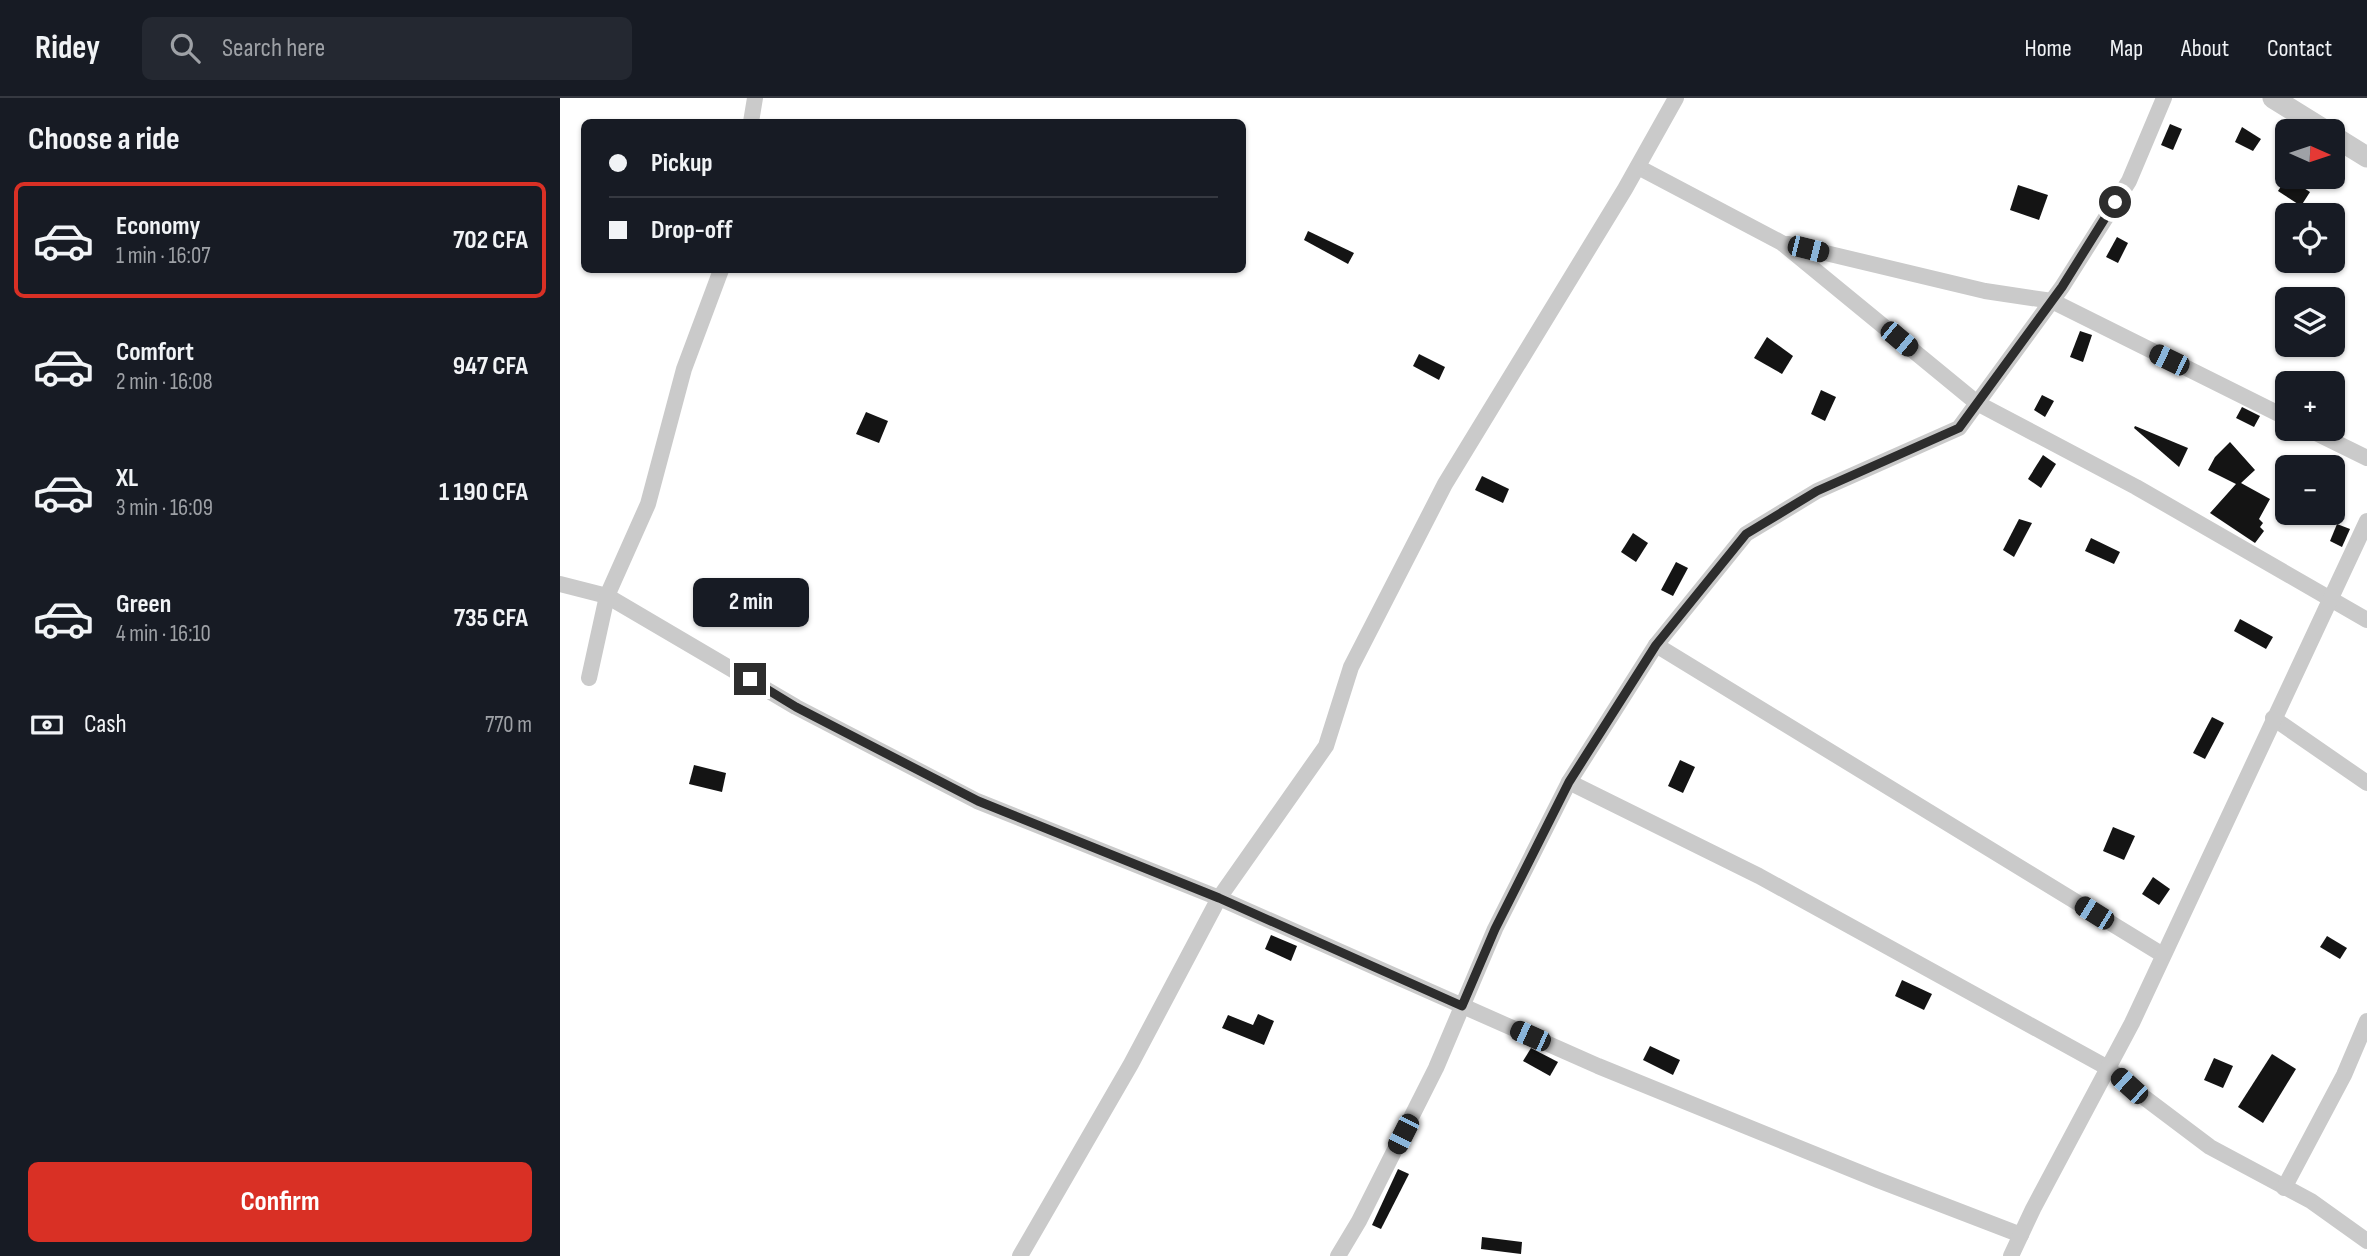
<!DOCTYPE html>
<meta charset="utf-8">
<style>
body{margin:0;font-family:"Sofia Sans Condensed",sans-serif;background:#242831;color:#f1f3f6;height:100vh;display:flex;flex-direction:column;font-size:26px;white-space:nowrap}
*{box-sizing:border-box;margin:0}
p{font-size:23px;color:#9ea1a6}
.icon{flex:none;width:38px;height:38px;fill:none;stroke:currentColor;stroke-width:2;stroke-linecap:round;stroke-linejoin:round}
.map{position:relative;flex:1;overflow:hidden}
.side{display:flex;flex-direction:column;background:#171b24;width:560px}
.side>*{flex:none}
.banner{position:absolute;left:21px;top:21px;width:665px;height:154px;border-radius:10px;box-shadow:0 2px 5px #0004;display:grid;align-content:center;height:154px;padding:0 28px;background:#171b24}
.needle{width:46px;rotate:93deg}
.controls{position:absolute;left:1715px;top:21px;display:grid;gap:14px}
.controls a{display:grid;place-items:center;width:70px;height:70px;border-radius:10px;background:#171b24;box-shadow:0 2px 5px #0004;font-size:35px}
.end{position:absolute;width:32px;height:32px;margin:-16px;border:9px solid #2d2d2d;background:#fff;box-shadow:0 0 0 4px #fff}
.from{border-radius:50%}
.bubble{position:absolute;height:49px;border-radius:10px;background:#171b24;box-shadow:0 2px 5px #0004;font-size:23px;font-weight:700;line-height:49px;text-align:center}
.car{position:absolute;width:21px;height:42px;margin:-21px -10px;border-radius:9px;box-shadow:0 0 5px 2px #0007;background:linear-gradient(#222 24%,#8ab4d8 0 40%,#222 0 76%,#8ab4d8 0 86%,#222 0)}
.banner b{display:flex;align-items:center;gap:24px;height:66px;font-size:26px}
.banner b+b{border-top:2px solid #363941}
.banner i{width:18px;height:18px;background:#f1f3f6}
ul{padding:0;list-style:none}
li{display:flex;align-items:center;gap:21px;height:116px;margin:0 14px 10px;padding:0 14px;border:4px solid transparent;border-radius:10px}
li div{flex:1}
li b{display:block;font-size:26px}
li em{font-style:normal;font-weight:700}
li.active{border-color:#d93025}
li>.icon{width:63px;height:63px;stroke-width:1.5}
h2{padding:0 28px;font-size:32px;line-height:84px}
.pay{display:flex;align-items:center;gap:18px;height:77px;padding:0 28px;font-size:26px}
.pay p{margin-inline-start:auto}
.button{display:flex;gap:14px;margin-top:auto;padding:14px 28px}
.button a{flex:1;height:80px;border-radius:10px;background:#d93025;color:#fff;font-size:28px;font-weight:700;line-height:80px;text-align:center}
header{display:flex;align-items:center;gap:42px;box-sizing:border-box;height:98px;padding:0 35px;background:#171b24;border-bottom:2px solid #363941}
header strong{font-size:33px}
nav{display:flex;gap:38px;margin-inline-start:auto;font-size:24px}
.search{width:490px;height:63px;background:#242831;display:flex;align-items:center;gap:18px;box-sizing:border-box;padding:0 24px;border-radius:10px;color:#9ea1a6;font-size:26px}
main{display:flex;flex:1;min-height:0}
.map>svg:first-child{display:block}
</style>
<header>
<strong>Ridey</strong>
<div class="search"><svg class="icon" aria-label="search" viewBox="0 0 24 24"><circle cx="10" cy="10" r="6"/><path d="M15 15l6 6"/></svg>Search here</div>
<nav><a>Home</a><a>Map</a><a>About</a><a>Contact</a></nav>
</header>
<main>
<section class="side">
<h2>Choose a ride</h2>
<ul>
<li class="active"><svg class="icon" aria-label="car" viewBox="0 0 24 24"><path d="M5 17H2v-5l4-1 3-4h7l3 4 3 1v5h-3M9 17h6M6 11h13"/><circle cx="7" cy="17" r="2"/><circle cx="17" cy="17" r="2"/></svg><div><b>Economy</b><p>1 min · 16:07</p></div><em>702 CFA</em></li>
<li><svg class="icon" aria-label="car" viewBox="0 0 24 24"><path d="M5 17H2v-5l4-1 3-4h7l3 4 3 1v5h-3M9 17h6M6 11h13"/><circle cx="7" cy="17" r="2"/><circle cx="17" cy="17" r="2"/></svg><div><b>Comfort</b><p>2 min · 16:08</p></div><em>947 CFA</em></li>
<li><svg class="icon" aria-label="car" viewBox="0 0 24 24"><path d="M5 17H2v-5l4-1 3-4h7l3 4 3 1v5h-3M9 17h6M6 11h13"/><circle cx="7" cy="17" r="2"/><circle cx="17" cy="17" r="2"/></svg><div><b>XL</b><p>3 min · 16:09</p></div><em>1 190 CFA</em></li>
<li><svg class="icon" aria-label="car" viewBox="0 0 24 24"><path d="M5 17H2v-5l4-1 3-4h7l3 4 3 1v5h-3M9 17h6M6 11h13"/><circle cx="7" cy="17" r="2"/><circle cx="17" cy="17" r="2"/></svg><div><b>Green</b><p>4 min · 16:10</p></div><em>735 CFA</em></li>
</ul>
<div class="pay"><svg class="icon" aria-label="cash" viewBox="0 0 24 24"><path d="M3 7h18v10H3z"/><circle cx="12" cy="12" r="2"/></svg>Cash<p>770 m</p></div>
<div class="button"><a>Confirm</a></div>
</section>
<div class="map">
<svg width="1807" height="1158" viewBox="0 0 1807 1158">
<rect width="100%" height="100%" fill="#fff"/>
<g fill="#141414">
<polygon points="1610,26 1622,31 1613,52 1601,47"/>
<polygon points="1682,29 1701,41 1693,53 1675,44"/>
<polygon points="1727,79 1750,94 1741,108 1718,93"/>
<polygon points="1458,87 1488,97 1479,122 1450,112"/>
<polygon points="748,133 794,155 788,166 744,142"/>
<polygon points="1557,139 1568,145 1558,165 1546,159"/>
<polygon points="1520,233 1532,237 1523,264 1510,259"/>
<polygon points="1207,239 1233,258 1222,276 1194,260"/>
<polygon points="859,256 885,269 879,282 853,268"/>
<polygon points="1261,292 1276,299 1265,323 1251,316"/>
<polygon points="1482,297 1494,303 1485,319 1474,312"/>
<polygon points="1682,309 1700,318 1694,329 1676,320"/>
<polygon points="306,314 328,323 319,345 296,336"/>
<polygon points="1575,328 1628,350 1619,369 1574,330"/>
<polygon points="1670,344 1695,372 1681,385 1710,401 1699,421 1703,425 1700,429 1704,433 1695,445 1650,415 1676,386 1648,372 1655,359"/>
<polygon points="1483,357 1496,366 1481,390 1468,381"/>
<polygon points="922,378 949,391 943,405 915,392"/>
<polygon points="1459,421 1472,425 1454,459 1443,452"/>
<polygon points="1777,426 1790,431 1782,449 1770,443"/>
<polygon points="1073,435 1088,445 1076,464 1061,454"/>
<polygon points="1531,440 1560,454 1554,466 1525,453"/>
<polygon points="1116,464 1128,470 1113,498 1101,492"/>
<polygon points="1680,521 1713,539 1706,551 1674,533"/>
<polygon points="1652,619 1664,625 1645,661 1633,655"/>
<polygon points="1120,662 1135,669 1123,695 1108,688"/>
<polygon points="134,667 166,675 162,694 129,686"/>
<polygon points="1553,729 1575,738 1564,762 1543,753"/>
<polygon points="1593,779 1610,791 1599,807 1582,796"/>
<polygon points="711,837 737,848 731,863 705,851"/>
<polygon points="1767,838 1787,850 1780,861 1760,849"/>
<polygon points="1342,882 1372,896 1364,912 1335,898"/>
<polygon points="698,916 714,923 704,947 662,930 668,917 693,927"/>
<polygon points="1090,948 1120,962 1113,977 1083,962"/>
<polygon points="971,950 998,964 990,978 963,963"/>
<polygon points="1712,956 1736,971 1703,1025 1678,1009"/>
<polygon points="1654,960 1673,968 1663,990 1644,982"/>
<polygon points="838,1071 849,1076 821,1131 812,1127"/>
<polygon points="922,1139 962,1144 961,1156 921,1151"/>
</g>
<g fill="none" stroke-linecap="round" stroke-linejoin="round">
<g stroke="#cacaca" stroke-width="16">
<polyline points="191,24 195,0"/>
<polyline points="1078,69 1222,145 1417,305 1576,389 1807,522"/>
<polyline points="1228,146 1425,193 1492,203 1727,320"/>
<polyline points="1748,331 1807,360"/>
<polyline points="0,486 47,498 236,609 417,703 659,800 1038,968 1318,1082 1461,1137"/>
<polyline points="1096,547 1603,857"/>
<polyline points="29,580 47,498 88,406 124,271 161,172"/>
<polyline points="1713,620 1807,685"/>
<polyline points="1009,684 1199,778 1548,970 1569,988 1650,1049 1751,1103 1807,1143"/>
<polyline points="1724,1090 1784,977 1807,923"/>
<polyline points="460,1158 571,966 659,800 766,648 791,569 885,386 1065,91 1116,0"/>
<polyline points="778,1158 799,1123 876,970 935,831 1009,684 1096,547 1186,436 1257,393 1399,330 1502,189 1569,83 1604,0"/>
<polyline points="1451,1158 1473,1111 1572,925 1807,423"/>
</g>
<g stroke="#cacaca" stroke-width="21">
<polyline points="1713,0 1766,33"/>
<polyline points="1773,38 1807,59"/>
</g>
</g>
<g fill="none" stroke-linecap="round" stroke-linejoin="round">
<polyline stroke="#2d2d2d" stroke-width="9" points="190,581 236,609 418,703 659,800 902,908 935,831 1009,684 1096,547 1186,436 1257,393 1399,330 1502,189 1555,104"/>
</g>
</svg>
<div class="controls">
<a><svg class="needle" viewBox="-14 -14 28 28"><path d="M0-13l5 13h-10z" fill="#e53935"/><path d="M0 13l5-13h-10z" fill="#9ea1a6"/></svg></a>
<a><svg class="icon" aria-label="locate" viewBox="0 0 24 24"><circle cx="12" cy="12" r="6"/><path d="M12 2v4M12 18v4M2 12h4M18 12h4"/></svg></a>
<a><svg class="icon" aria-label="layers" viewBox="0 0 24 24"><path d="M12 4l9 5-9 5-9-5zM3 14l9 5 9-5"/></svg></a>
<a>+</a>
<a>−</a>
</div>
<i class="end from" style="left:1555px;top:104px"></i>
<i class="end" style="left:190px;top:581px"></i>
<div class="bubble" style="left:133px;top:480px;width:116px">2 min</div>
<i class="car" style="left:1248px;top:151px;rotate:104deg"></i>
<i class="car" style="left:1339px;top:241px;rotate:130deg"></i>
<i class="car" style="left:1609px;top:262px;rotate:296deg"></i>
<i class="car" style="left:1534px;top:815px;rotate:302deg"></i>
<i class="car" style="left:970px;top:938px;rotate:294deg"></i>
<i class="car" style="left:1569px;top:988px;rotate:312deg"></i>
<i class="car" style="left:843px;top:1036px;rotate:207deg"></i>
<div class="banner">
<b><i class="from"></i>Pickup</b>
<b><i></i>Drop-off</b>
</div>
</div>
</main>
